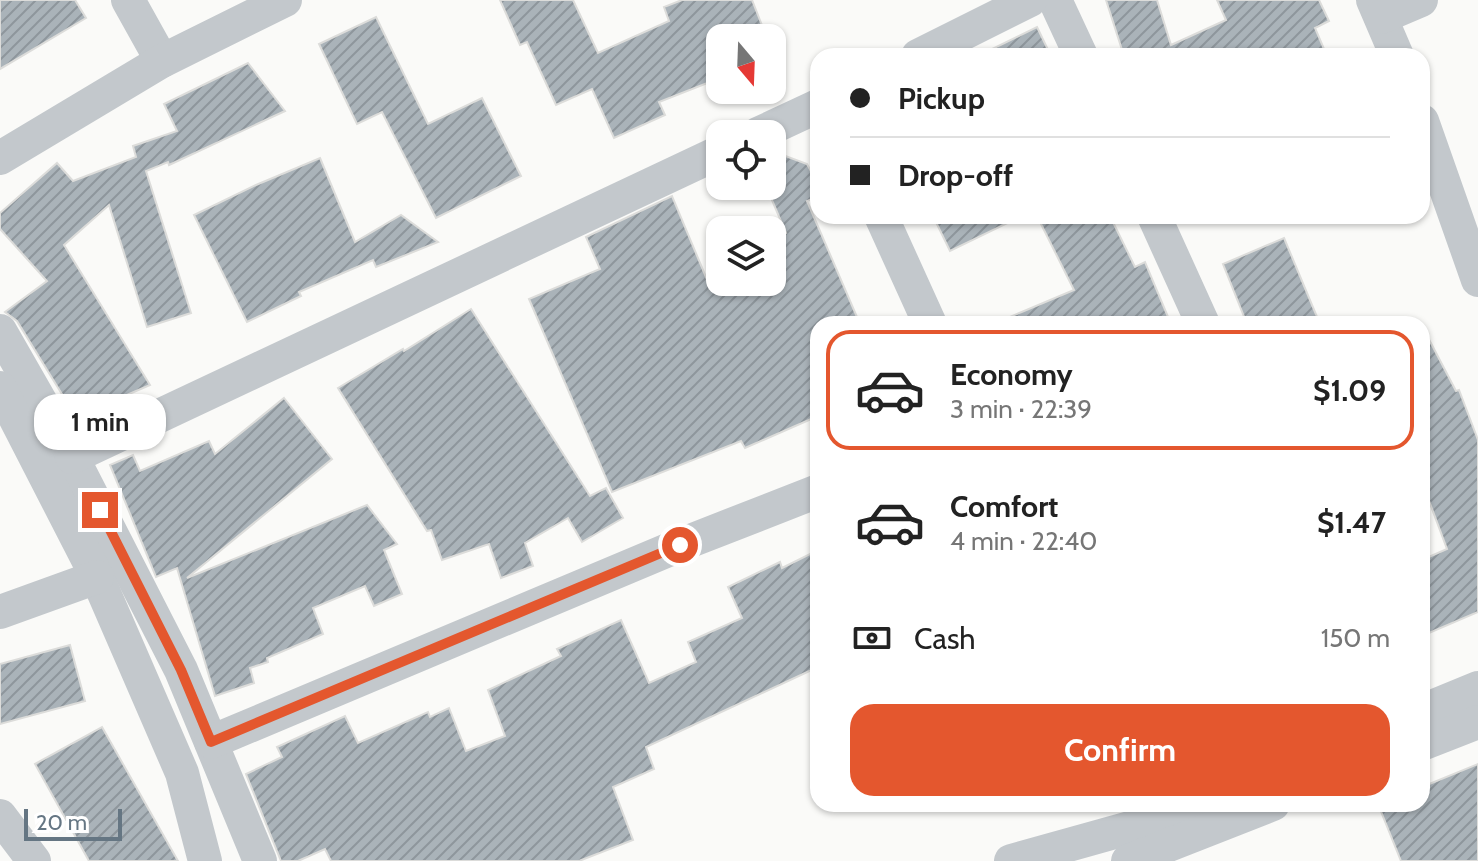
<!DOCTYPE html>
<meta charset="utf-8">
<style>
body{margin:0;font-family:Cabin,sans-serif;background:#f6f6f6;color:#222;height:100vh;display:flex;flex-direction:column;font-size:30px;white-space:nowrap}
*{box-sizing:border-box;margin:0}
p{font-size:26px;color:#767676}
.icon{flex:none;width:44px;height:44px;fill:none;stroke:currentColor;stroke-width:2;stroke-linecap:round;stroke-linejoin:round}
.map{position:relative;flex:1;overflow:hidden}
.drawer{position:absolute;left:810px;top:316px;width:620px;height:496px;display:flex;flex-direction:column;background:#fff;border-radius:24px;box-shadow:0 2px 6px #0004}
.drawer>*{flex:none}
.hud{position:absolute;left:810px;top:48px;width:620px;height:176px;border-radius:24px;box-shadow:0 2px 6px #0004;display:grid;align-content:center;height:176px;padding:0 40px;background:#fff}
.needle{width:52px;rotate:161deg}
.fabs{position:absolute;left:706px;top:24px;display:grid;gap:16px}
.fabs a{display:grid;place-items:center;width:80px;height:80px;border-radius:16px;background:#fff;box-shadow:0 2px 6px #0004;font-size:40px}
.scale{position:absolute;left:24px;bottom:20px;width:98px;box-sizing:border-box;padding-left:8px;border:4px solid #657683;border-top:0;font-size:22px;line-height:28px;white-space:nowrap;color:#657683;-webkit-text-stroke:6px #fff;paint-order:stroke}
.end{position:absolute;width:36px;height:36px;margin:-18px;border:10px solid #e4572e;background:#fff;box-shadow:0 0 0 4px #fff}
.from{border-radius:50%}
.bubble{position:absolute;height:56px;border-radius:24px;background:#fff;box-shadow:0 2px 6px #0004;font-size:26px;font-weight:700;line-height:56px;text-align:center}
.hud b{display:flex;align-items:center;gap:28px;height:76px;font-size:30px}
.hud b+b{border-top:2px solid #e0e0e0}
.hud i{width:20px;height:20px;background:#222}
ul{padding:14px 0 0;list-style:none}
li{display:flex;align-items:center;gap:24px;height:120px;margin:0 16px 12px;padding:0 24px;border:4px solid transparent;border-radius:24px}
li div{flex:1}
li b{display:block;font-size:30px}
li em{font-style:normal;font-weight:700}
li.on{border-color:#e4572e}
li>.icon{width:72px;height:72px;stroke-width:1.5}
.pay{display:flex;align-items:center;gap:20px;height:88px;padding:0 40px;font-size:30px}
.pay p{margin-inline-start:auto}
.cta{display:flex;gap:16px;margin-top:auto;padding:16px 40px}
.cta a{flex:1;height:92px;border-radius:24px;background:#e4572e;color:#fff;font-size:32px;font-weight:700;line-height:92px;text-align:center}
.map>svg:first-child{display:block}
</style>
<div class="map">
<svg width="1478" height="861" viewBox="0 0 1478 861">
<defs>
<pattern id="building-hatch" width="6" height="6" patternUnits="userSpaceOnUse" patternTransform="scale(2)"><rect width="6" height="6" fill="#aab3b9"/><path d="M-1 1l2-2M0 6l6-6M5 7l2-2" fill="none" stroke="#8e969c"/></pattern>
</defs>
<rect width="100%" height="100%" fill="#fafaf8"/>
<g fill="url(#building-hatch)" stroke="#dcdcda" stroke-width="2">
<polygon points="0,0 75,0 86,18 0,69"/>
<polygon points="500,0 573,0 598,53 669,21 664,7 682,0 752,0 767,38 720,38 720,78 659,102 665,115 614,138 592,89 556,105 527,42 520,45"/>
<polygon points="1106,0 1157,0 1171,45 1226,20 1217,0 1319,0 1329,21 1315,28 1327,56 1124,56"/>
<polygon points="376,17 428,124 482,98 521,176 436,218 382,112 357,124 319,44"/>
<polygon points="1037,27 1051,56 978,56"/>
<polygon points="248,63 285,111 169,165 168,162 146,171 191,313 147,327 109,205 64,245 150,385 76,417 17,321 5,312 47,281 0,229 0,213 57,163 73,181 136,157 133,146 177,131 164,104"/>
<polygon points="772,151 807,164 818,184 818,197 807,201 860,324 818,324 818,416 745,448 741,441 612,492 529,299 600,269 586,237 672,196 708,282 772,282 772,239 786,233 766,186 772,186"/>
<polygon points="320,158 355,242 401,215 438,242 376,267 373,260 299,292 301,296 247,322 194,215 256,185"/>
<polygon points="933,216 1022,216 950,251"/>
<polygon points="1037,216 1110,216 1135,267 1145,262 1171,324 993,324 1074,290"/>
<polygon points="1284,238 1320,324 1247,324 1223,264"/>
<polygon points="471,309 590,496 606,488 623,518 582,542 568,518 525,543 533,566 501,578 489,544 442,560 431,530 427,531 338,388 403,349 404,351"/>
<polygon points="1422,326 1456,391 1459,390 1478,440 1478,612 1422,636 1422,560 1447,549 1422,482"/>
<polygon points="284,398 332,459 187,578 367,505 397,544 384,550 402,594 374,606 365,586 313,608 323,634 267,658 268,662 250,668 254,683 215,696 177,568 156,577 110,465 133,455 140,471 209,441 215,454"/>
<polygon points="818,550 818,667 646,747 654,769 613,787 633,840 579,861 331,861 325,849 298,861 281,861 246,774 282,757 277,747 345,716 358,743 428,712 430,717 449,708 466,751 505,736 488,690 561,656 557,649 621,620 649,683 696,662 688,642 742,618 728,587 780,562 782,568"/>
<polygon points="70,645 85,701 0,724 0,664"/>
<polygon points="102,727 178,861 89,861 35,764"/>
<polygon points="1478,764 1478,861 1401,861 1378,804 1422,804 1422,787"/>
</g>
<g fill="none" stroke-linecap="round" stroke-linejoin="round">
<g stroke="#c3c8cc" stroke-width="34">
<polyline points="128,0 162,61"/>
<polyline points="1055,0 1081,56"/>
<polyline points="1373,0 1397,56"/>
<polyline points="1381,17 1421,0"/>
<polyline points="918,56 1030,0"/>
<polyline points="1422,121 1478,280"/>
<polyline points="758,134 818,106"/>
<polyline points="0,158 162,61 285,0"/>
<polyline points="881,216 930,324"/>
<polyline points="1154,216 1203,324"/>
<polyline points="0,331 72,457 181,670 260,861"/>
<polyline points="0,388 97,577 182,773 205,861"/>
<polyline points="72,457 720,152"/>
<polyline points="0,612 97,577"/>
<polyline points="1422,711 1478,688"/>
<polyline points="211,742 680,545 818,491"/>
<polyline points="1422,744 1478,722"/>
<polyline points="0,816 34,861"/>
<polyline points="1011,861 1140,825 1192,804"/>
<polyline points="1128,861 1273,804"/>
</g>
</g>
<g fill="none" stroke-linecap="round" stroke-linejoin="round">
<polyline stroke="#e4572e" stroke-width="10" points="100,510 181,670 211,742 680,545"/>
</g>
</svg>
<div class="fabs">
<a><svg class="needle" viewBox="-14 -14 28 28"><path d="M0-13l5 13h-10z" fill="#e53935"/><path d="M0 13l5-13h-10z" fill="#767676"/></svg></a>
<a><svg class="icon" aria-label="locate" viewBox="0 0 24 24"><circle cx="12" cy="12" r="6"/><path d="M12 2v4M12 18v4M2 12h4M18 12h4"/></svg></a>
<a><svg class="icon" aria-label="layers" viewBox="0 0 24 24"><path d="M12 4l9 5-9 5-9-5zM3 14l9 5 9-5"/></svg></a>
</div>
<div class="scale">20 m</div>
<i class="end from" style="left:680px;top:545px"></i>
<i class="end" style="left:100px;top:510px"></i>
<div class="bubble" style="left:34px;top:394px;width:132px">1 min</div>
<div class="hud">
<b><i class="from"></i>Pickup</b>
<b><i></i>Drop-off</b>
</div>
<section class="drawer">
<ul>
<li class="on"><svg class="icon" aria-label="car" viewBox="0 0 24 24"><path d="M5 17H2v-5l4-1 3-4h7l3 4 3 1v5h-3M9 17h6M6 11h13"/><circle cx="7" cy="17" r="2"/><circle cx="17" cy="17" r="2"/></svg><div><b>Economy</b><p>3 min · 22:39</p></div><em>$1.09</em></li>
<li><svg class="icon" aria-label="car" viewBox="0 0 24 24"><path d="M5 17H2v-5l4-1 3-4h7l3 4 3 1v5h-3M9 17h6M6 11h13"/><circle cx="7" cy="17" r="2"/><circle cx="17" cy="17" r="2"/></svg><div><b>Comfort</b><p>4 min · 22:40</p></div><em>$1.47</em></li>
</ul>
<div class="pay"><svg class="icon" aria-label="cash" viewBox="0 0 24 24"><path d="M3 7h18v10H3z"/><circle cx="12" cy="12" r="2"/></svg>Cash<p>150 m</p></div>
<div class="cta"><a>Confirm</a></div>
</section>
</div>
